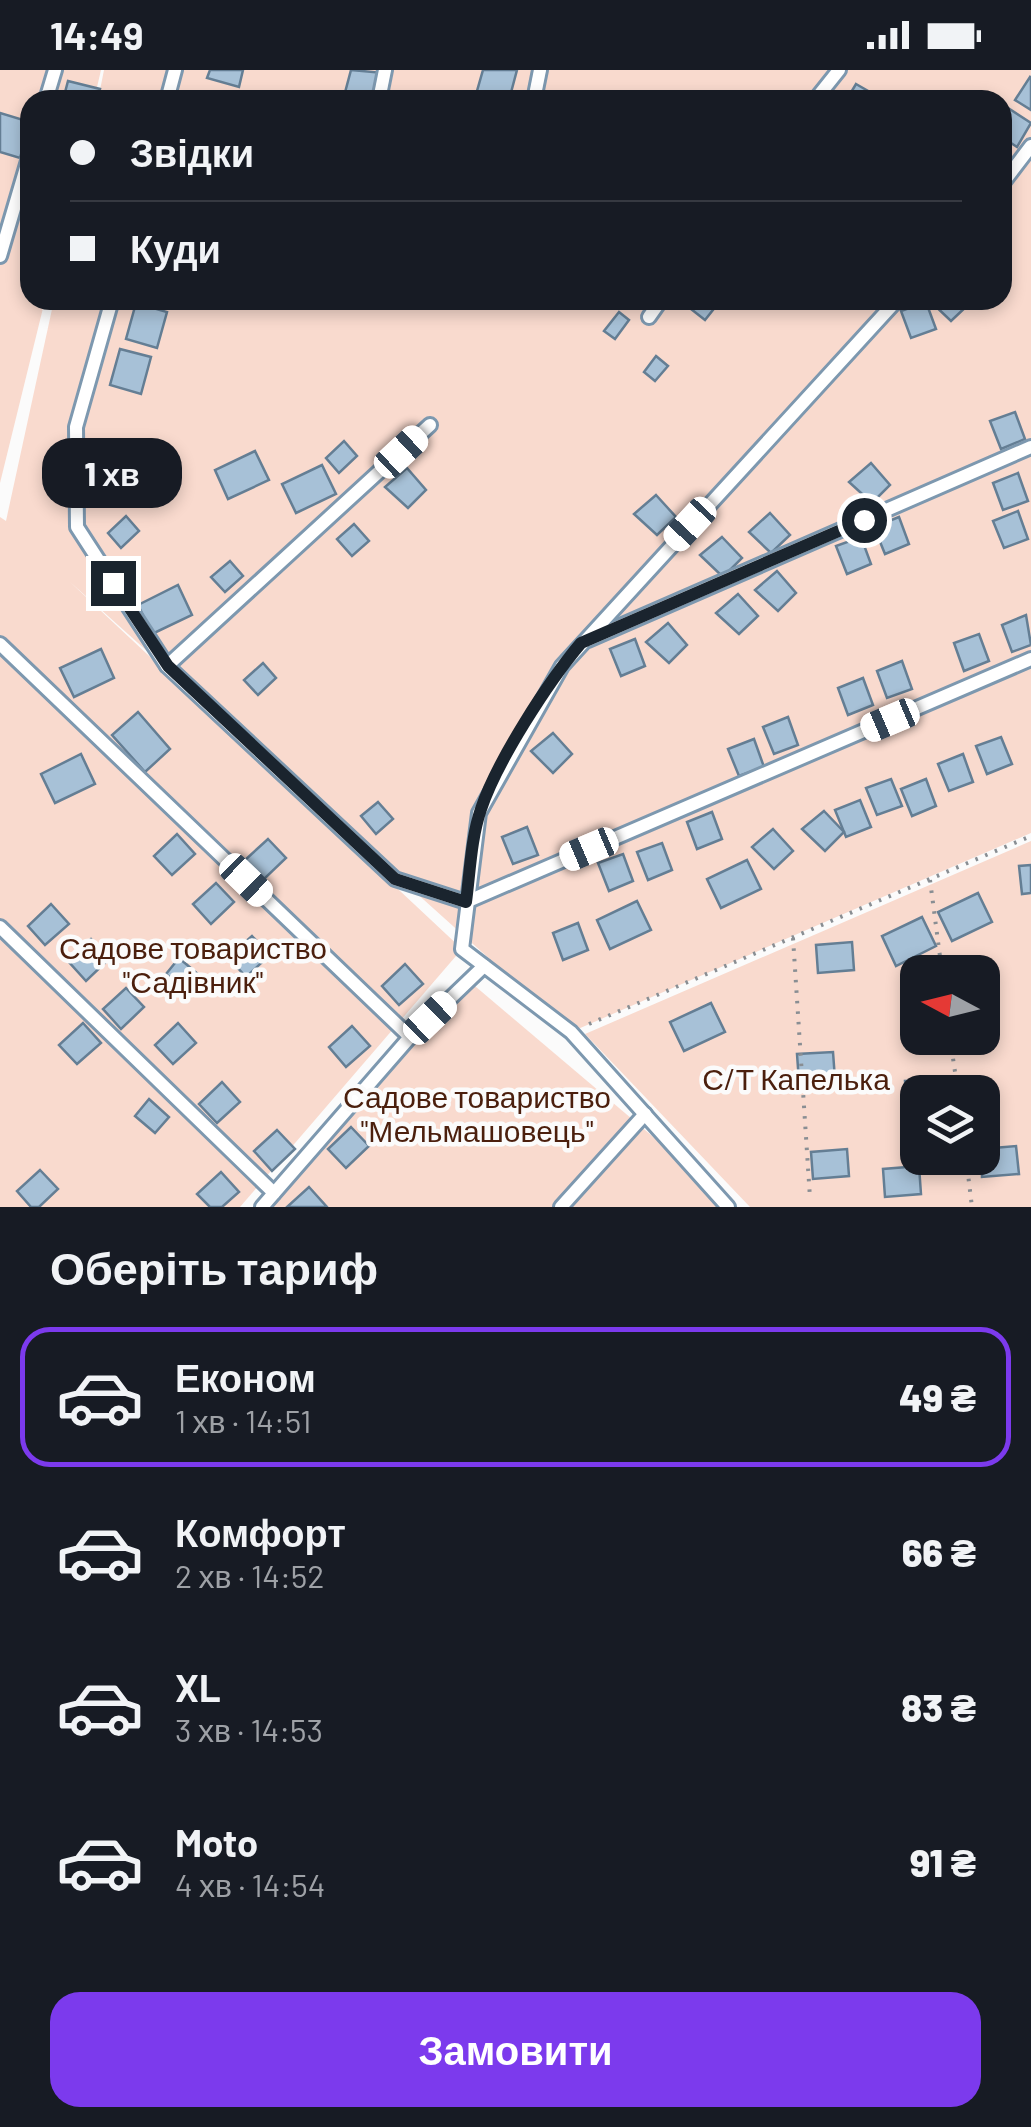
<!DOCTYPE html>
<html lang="uk">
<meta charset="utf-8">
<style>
body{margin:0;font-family:Barlow,sans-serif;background:#242831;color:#f1f3f6;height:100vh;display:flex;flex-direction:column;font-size:38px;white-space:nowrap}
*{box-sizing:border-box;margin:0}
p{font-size:32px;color:#9ea1a6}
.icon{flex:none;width:55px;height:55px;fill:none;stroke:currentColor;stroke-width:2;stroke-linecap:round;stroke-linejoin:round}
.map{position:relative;height:1137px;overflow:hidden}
.sheet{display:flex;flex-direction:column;background:#171b24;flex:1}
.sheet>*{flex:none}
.hud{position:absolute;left:20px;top:20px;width:992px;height:220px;border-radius:30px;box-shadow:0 5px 15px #0003;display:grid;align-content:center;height:220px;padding:0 50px;background:#171b24}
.needle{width:65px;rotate:277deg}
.tools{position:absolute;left:900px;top:885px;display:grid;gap:20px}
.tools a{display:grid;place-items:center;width:100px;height:100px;border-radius:20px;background:#171b24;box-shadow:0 5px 15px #0003;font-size:50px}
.end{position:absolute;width:45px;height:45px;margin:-22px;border:12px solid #1a242e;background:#fff;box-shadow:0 0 0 5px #fff}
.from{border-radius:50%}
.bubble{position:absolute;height:70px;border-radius:30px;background:#171b24;box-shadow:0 5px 15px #0003;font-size:32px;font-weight:800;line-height:70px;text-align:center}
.car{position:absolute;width:30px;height:60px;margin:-30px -15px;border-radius:12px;box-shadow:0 0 8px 2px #0007;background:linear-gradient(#fff 24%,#345 0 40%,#fff 0 76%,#345 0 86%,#fff 0)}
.hud b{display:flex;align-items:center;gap:35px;height:95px;font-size:38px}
.hud b+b{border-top:2px solid #363941}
.hud i{width:25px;height:25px;background:#f1f3f6}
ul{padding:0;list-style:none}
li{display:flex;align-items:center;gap:30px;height:140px;margin:0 20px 15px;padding:0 30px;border:5px solid transparent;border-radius:30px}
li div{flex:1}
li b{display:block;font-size:38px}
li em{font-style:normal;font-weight:800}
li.on{border-color:#7c3aed}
li>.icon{width:90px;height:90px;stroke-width:1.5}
h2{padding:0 50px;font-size:45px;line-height:120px}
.button{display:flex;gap:20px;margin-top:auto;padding:20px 50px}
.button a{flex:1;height:115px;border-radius:30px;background:#7c3aed;color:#fff;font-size:40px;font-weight:800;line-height:115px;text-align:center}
.status{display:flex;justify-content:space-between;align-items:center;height:70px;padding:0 50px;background:#171b24;direction:ltr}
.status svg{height:28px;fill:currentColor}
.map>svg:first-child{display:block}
</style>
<div class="status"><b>14:49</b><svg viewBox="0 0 49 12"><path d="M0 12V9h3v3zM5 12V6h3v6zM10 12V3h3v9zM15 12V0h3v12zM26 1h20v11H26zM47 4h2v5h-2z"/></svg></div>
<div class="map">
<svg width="1031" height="1137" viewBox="0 0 1031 1137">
<rect width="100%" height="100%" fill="#fbfbfb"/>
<g fill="#f9dace" fill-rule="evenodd">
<polygon points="0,0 101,0 94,30 30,30 30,230 45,230 0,413"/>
<polygon points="104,0 1031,0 1031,763 571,962 69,511 462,879 240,1137 0,1137 0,447 6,451 54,230 1002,230 1002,30 98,30"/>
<path d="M1031,771V1137H750L585,964ZM918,902H982V968H918ZM918,1022H982V1088H918Z"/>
<polygon points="469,911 736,1137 267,1137"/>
</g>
<g fill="#a7c1d7" stroke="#647e94" stroke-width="2.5">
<polygon points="210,0 243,0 239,17 207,8"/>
<polygon points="351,0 384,3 376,30 343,30"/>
<polygon points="483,0 517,0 509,30 477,21"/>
<polygon points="1030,7 1031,8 1031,40 1015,30"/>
<polygon points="68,11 100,19 97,30 63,30"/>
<polygon points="856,14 875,25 872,30 847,29"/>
<polygon points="1005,36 1031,53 1017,77 1002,67"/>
<polygon points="0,43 30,52 20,88 0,82"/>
<polygon points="698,230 719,230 720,231 705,250 691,239"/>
<polygon points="929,230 968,230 970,233 951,251"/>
<polygon points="926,232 936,259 911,268 901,241"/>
<polygon points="136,233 167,242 157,278 126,269"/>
<polygon points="619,242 629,250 615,269 604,261"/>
<polygon points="120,279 151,287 141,324 110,315"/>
<polygon points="656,286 668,296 655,311 644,302"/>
<polygon points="1015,342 1025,369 1001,379 990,351"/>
<polygon points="344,371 357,386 339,403 326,388"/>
<polygon points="255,381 269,410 228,429 215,400"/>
<polygon points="105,386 127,389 125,412 103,410"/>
<polygon points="871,393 890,415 872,433 849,412"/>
<polygon points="322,395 336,424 296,443 282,414"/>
<polygon points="407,398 426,420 408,438 385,417"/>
<polygon points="1018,403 1028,431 1003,440 993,413"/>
<polygon points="656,425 676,447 657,465 634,444"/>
<polygon points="1018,441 1028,469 1004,478 993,451"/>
<polygon points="770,443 790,465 771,483 749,462"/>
<polygon points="126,446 139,461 121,478 108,463"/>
<polygon points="899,447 909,474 885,484 874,457"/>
<polygon points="354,454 369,471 352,486 337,469"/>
<polygon points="722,467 742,488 723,507 700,485"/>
<polygon points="861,467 871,494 847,504 836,476"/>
<polygon points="230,491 243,506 225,522 211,507"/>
<polygon points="777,501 796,523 778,541 755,520"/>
<polygon points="178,515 192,545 152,564 138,535"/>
<polygon points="738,524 758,546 739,564 716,543"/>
<polygon points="1026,545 1031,575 1012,582 1002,555"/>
<polygon points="668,553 687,575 669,593 646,572"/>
<polygon points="979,564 989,591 964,601 954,573"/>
<polygon points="635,569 645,596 621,606 610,579"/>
<polygon points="101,579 114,608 74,627 60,598"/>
<polygon points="902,591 912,619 887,628 877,601"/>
<polygon points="263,593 276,608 258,625 244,610"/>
<polygon points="863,608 873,635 848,645 838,618"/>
<polygon points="138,642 170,679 145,702 112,665"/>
<polygon points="788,647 798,675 774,684 763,657"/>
<polygon points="553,663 572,684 553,703 531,681"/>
<polygon points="1001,667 1012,694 987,704 976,676"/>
<polygon points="754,669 764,697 739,706 728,679"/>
<polygon points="81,684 95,714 55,733 41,704"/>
<polygon points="963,684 973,712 949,721 938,694"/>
<polygon points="891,709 902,736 877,745 866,718"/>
<polygon points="926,709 936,736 912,746 901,719"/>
<polygon points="860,730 871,757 846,767 835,740"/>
<polygon points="378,732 393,749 376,764 361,746"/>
<polygon points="824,741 844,762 825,781 802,759"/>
<polygon points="712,742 722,769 697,779 687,752"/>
<polygon points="527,757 538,785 513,794 502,767"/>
<polygon points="773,759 793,781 774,799 752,777"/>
<polygon points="177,764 195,784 172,805 154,786"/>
<polygon points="268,769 286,788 263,810 245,790"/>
<polygon points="662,773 672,800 648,810 637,782"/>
<polygon points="623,784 633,811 609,821 598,793"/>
<polygon points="747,790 761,819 721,838 707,809"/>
<polygon points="1031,795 1031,823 1022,824 1019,796"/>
<polygon points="216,813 234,832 211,854 193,834"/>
<polygon points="978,823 992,852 952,871 938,842"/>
<polygon points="637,831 651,860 610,879 597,850"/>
<polygon points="51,834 69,854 45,875 28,856"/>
<polygon points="922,847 936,876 896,896 882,866"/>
<polygon points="578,853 588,880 563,890 553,863"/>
<polygon points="252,866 270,885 246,907 228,887"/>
<polygon points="91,869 109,889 86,911 68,891"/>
<polygon points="852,872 854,900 818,903 816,875"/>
<polygon points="179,888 200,906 186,922 166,904"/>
<polygon points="405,894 423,914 399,935 382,916"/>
<polygon points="126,918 144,937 121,959 103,939"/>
<polygon points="711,933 725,962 684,981 670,952"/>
<polygon points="83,953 101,973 77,994 59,975"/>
<polygon points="178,953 196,973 173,994 155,975"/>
<polygon points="352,956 370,976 346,997 329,977"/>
<polygon points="833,982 835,1009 799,1012 797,984"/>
<polygon points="941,1009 942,1022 918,1022 918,1038 907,1039 905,1011"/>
<polygon points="222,1012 240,1032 217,1053 199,1034"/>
<polygon points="149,1029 169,1047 155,1063 135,1046"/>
<polygon points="351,1057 369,1076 346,1098 328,1079"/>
<polygon points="277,1060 295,1079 272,1101 254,1081"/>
<polygon points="1016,1076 1019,1104 982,1107 982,1079"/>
<polygon points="847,1079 849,1106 813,1109 811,1082"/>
<polygon points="919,1096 921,1124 885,1127 883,1099"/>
<polygon points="40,1100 58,1119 39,1137 31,1137 17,1121"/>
<polygon points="221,1102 239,1122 222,1137 210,1137 197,1124"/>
<polygon points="309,1117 327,1137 287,1137"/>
</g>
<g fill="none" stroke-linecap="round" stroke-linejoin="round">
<defs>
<g id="service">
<polyline points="46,30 55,0"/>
<polyline points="167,30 175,0"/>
<polyline points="379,30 385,0"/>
<polyline points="534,30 540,0"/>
<polyline points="815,30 839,0"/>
<polyline points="1002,114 1031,76"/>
<polyline points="0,186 30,84"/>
<polyline points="112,230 76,357 77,457 167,596 395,809 466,832 1031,589"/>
<polyline points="649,247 661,230"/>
<polyline points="588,570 1031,377"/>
<polyline points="0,574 410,967"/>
<polyline points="167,596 430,355"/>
<polyline points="0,857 274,1123"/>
<polyline points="262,1137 410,967 484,896"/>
<polyline points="561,1137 645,1044"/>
<polyline points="728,1137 571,962 462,879 479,743 562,596 897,230"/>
</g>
</defs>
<use href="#service" stroke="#7d98af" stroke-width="18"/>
<g stroke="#898e93" stroke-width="4" stroke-dasharray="2.5 8" stroke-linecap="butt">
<polyline points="930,810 942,902"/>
<polyline points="793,868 810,1128"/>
<polyline points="589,954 1031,766"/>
<polyline points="950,968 958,1022"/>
<polyline points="966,1088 972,1137"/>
</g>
<use href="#service" stroke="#fff" stroke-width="12"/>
</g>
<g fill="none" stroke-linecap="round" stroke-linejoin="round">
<path stroke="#1a242e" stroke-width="12" d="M113,513L168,596L395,809L466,832C470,802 471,768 481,739C497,691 548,612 581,573L864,450"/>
</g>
<g text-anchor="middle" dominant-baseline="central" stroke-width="9" stroke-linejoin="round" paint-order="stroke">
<g font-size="30" fill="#4b1f0d" stroke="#fbfbfb">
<text x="193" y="877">Садове товариство<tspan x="193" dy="34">"Садівник"</tspan></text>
<text x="796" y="1008">С/Т Капелька</text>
<text x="477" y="1026">Садове товариство<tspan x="477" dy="34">"Мельмашовець"</tspan></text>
</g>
</g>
</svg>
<div class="tools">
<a><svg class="needle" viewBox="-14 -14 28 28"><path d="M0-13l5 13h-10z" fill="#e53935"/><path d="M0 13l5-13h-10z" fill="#9ea1a6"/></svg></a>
<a><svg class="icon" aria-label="layers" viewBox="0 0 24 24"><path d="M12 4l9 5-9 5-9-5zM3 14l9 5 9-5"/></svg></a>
</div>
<i class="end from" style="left:864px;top:450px"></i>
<i class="end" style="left:113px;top:513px"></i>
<div class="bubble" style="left:42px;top:368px;width:140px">1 хв</div>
<i class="car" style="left:401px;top:382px;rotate:47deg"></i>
<i class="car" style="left:690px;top:454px;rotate:223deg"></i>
<i class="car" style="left:890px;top:650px;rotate:247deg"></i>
<i class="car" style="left:589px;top:779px;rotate:247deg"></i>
<i class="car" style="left:246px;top:810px;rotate:134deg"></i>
<i class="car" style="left:430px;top:948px;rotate:46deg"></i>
<div class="hud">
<b><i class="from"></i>Звідки</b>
<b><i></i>Куди</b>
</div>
</div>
<section class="sheet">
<h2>Оберіть тариф</h2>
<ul>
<li class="on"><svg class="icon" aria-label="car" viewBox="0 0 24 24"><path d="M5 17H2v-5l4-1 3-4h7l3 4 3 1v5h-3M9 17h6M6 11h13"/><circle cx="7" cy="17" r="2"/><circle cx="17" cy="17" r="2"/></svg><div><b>Економ</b><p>1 хв · 14:51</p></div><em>49 ₴</em></li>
<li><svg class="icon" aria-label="car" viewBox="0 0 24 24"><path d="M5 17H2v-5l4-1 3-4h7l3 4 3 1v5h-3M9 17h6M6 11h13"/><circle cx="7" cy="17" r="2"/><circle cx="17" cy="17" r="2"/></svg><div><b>Комфорт</b><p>2 хв · 14:52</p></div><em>66 ₴</em></li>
<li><svg class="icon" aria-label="car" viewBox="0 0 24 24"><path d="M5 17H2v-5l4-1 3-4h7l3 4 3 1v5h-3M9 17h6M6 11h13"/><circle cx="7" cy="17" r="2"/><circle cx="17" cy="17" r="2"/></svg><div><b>XL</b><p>3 хв · 14:53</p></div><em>83 ₴</em></li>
<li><svg class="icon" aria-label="car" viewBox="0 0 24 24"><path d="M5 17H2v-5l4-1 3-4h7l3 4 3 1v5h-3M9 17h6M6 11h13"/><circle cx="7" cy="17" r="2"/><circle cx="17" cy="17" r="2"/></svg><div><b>Moto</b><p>4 хв · 14:54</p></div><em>91 ₴</em></li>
</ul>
<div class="button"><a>Замовити</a></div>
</section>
